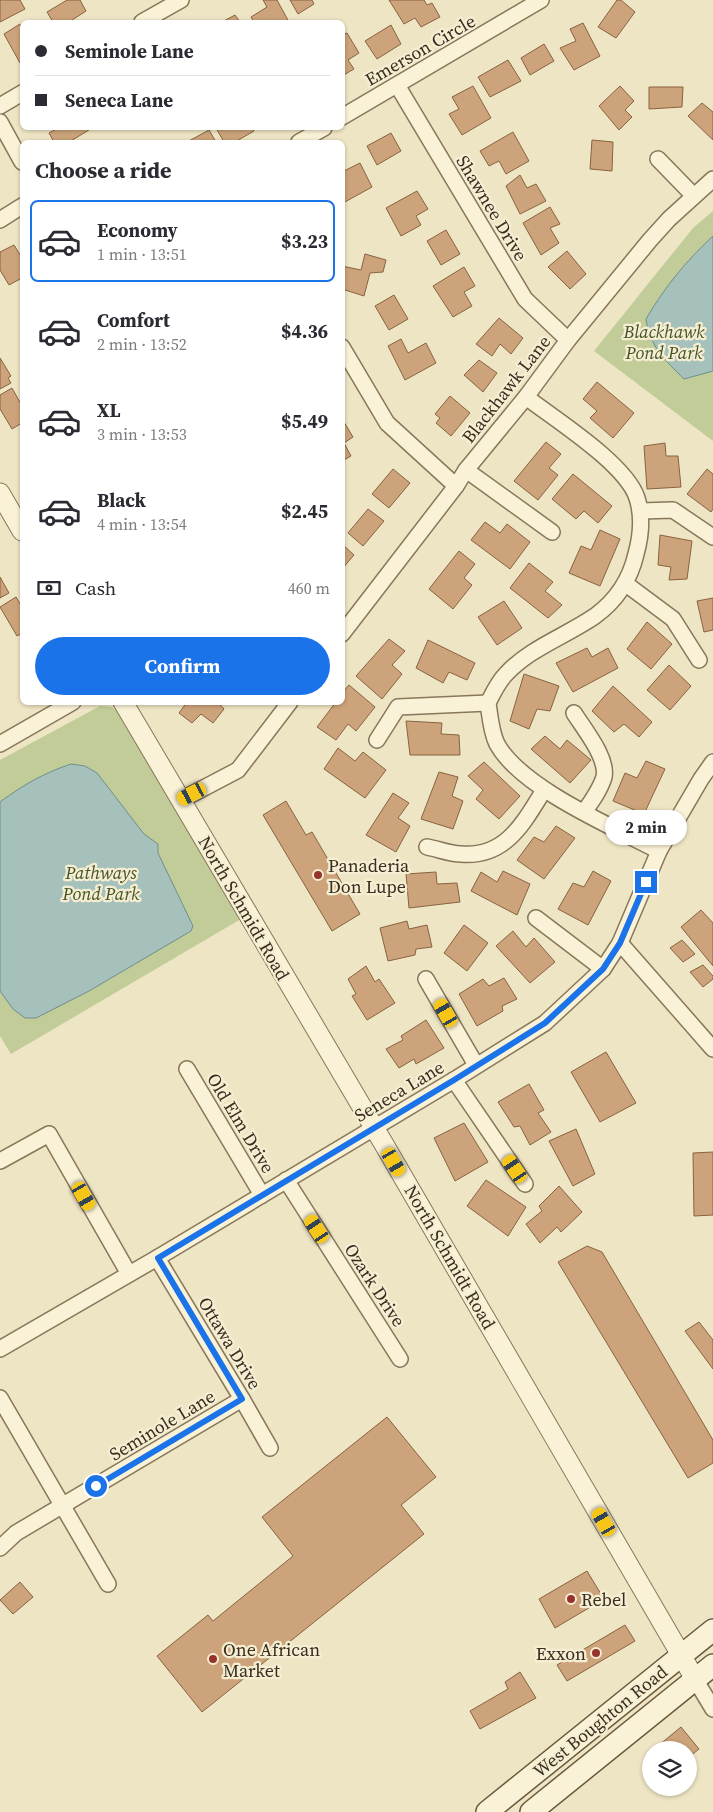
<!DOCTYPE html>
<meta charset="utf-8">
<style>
body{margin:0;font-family:"Source Serif 4",serif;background:#f2f2f3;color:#2b2b33;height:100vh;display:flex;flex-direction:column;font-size:19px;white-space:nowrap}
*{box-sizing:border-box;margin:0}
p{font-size:16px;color:#7c7c81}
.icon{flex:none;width:28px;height:28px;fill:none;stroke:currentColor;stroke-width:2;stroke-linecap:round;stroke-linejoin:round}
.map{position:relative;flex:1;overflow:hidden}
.side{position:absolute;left:20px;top:140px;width:325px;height:565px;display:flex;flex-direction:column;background:#fff;border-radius:8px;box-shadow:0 1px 4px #0004}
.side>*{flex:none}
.guide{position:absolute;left:20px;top:20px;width:325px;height:110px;border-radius:8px;box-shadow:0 1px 4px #0004;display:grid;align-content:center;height:110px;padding:0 15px;background:#fff}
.buttons{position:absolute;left:642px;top:1741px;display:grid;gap:10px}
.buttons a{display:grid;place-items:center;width:55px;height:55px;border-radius:50%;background:#fff;box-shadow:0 1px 4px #0004;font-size:25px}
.end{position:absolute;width:22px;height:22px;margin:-11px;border:6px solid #1a73e8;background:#fff;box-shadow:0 0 0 2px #fff}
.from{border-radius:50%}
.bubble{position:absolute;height:35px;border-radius:18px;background:#fff;box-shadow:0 1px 4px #0004;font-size:16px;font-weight:700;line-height:35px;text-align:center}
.car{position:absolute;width:15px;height:30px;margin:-15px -8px;border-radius:6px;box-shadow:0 0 4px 1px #0007;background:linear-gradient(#f5c518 24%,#345 0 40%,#f5c518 0 76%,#345 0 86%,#f5c518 0)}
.guide b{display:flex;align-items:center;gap:18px;height:48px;font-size:19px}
.guide b+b{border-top:1px solid #e1e1e2}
.guide i{width:12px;height:12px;background:#2b2b33}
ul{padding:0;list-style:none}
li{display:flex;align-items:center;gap:15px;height:82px;margin:0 10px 8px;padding:0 5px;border:2px solid transparent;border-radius:8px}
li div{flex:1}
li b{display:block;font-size:19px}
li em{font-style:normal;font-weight:700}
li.current{border-color:#1a73e8}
li>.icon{width:45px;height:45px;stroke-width:1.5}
h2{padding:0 15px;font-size:22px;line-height:60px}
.pay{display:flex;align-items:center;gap:12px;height:55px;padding:0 15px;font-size:19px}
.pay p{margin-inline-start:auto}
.cta{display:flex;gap:10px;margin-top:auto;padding:10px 15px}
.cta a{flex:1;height:58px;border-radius:30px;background:#1a73e8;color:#fff;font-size:20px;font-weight:700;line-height:58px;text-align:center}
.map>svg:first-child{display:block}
</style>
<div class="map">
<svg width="713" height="1812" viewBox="0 0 713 1812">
<rect width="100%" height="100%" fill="#eee5c4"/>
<g fill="#c2cc98">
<polygon points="713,211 713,441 594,351 693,228"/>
<polygon points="100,706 112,707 118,712 241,919 11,1054 0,1036 0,760"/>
</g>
<g fill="#a6c1bb" stroke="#6c8f8a">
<path d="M713,236V371L684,379C665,360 650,347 646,319C664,288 686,261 713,236Z"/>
<path d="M71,764L85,766L97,773L144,834L158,844V853L193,926L191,931L89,991L36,1018H25L13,1009L0,991V802C23,785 44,773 71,764Z"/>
</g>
<g fill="#cca37a" stroke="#886340">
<polygon points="0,0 20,0 25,9 0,22"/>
<polygon points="67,0 80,0 86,11 69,22 53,22 47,12"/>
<polygon points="263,0 277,0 289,22 254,22 251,17 267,7"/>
<polygon points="290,0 312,0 314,4 298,14"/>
<polygon points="389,0 424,0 427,5 432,3 440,17 421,27 415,18 404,24"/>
<polygon points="617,0 621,0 635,12 616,38 598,27"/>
<polygon points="235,15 240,22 222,22"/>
<polygon points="583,23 600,56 574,70 560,48 576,41 570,29"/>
<polygon points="20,24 22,29 22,62 20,63 4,34"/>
<polygon points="391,25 401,44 377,59 365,41"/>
<polygon points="347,33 359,53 348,60 354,69 342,76 342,35"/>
<polygon points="544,44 554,61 530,75 521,58"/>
<polygon points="508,60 521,81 490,97 478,77"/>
<polygon points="473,86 491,118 462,135 449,114 459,109 452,97"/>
<polygon points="620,86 634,101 625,110 632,117 619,130 599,106"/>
<polygon points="649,87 683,87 682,107 649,109"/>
<polygon points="702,103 713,112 713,140 688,116"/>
<polygon points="58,128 87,128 89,130 69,142 54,142 49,133"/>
<polygon points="216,128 252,128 254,131 235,142 224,142"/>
<polygon points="209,130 216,142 187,142"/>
<polygon points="513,132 529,161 506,174 499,161 489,166 480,151"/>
<polygon points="391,133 401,151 377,165 367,146"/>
<polygon points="592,140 613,142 612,171 590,169"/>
<polygon points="360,163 372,187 343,203 342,168 344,171"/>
<polygon points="520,175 527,188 536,184 546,201 520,214 506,186"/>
<polygon points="417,191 428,209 416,216 421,225 401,236 386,208"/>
<polygon points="550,207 560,224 550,228 559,243 541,255 523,223"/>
<polygon points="446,230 460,254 441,265 427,241"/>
<polygon points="14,245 22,258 22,278 9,285 0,270 0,252"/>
<polygon points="567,251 586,274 570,289 548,267"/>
<polygon points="365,254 386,260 383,272 370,273 364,296 342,289 342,266 361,270"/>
<polygon points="464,267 475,286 464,292 472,306 453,317 433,286"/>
<polygon points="394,295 408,319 389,330 375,306"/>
<polygon points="499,318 523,338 511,354 500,344 492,356 476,344"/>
<polygon points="401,339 408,353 426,343 436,363 405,380 388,346"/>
<polygon points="0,358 11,376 8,378 11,383 0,389"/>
<polygon points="479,360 497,373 483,392 464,375"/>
<polygon points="597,382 634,413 613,438 590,418 597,411 583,399"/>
<polygon points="12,388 22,406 22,423 12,429 0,409 0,395"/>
<polygon points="450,396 470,413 451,436 436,423 440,418 435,414"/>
<polygon points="344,422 353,437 344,443 351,456 342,461 342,423"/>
<polygon points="546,442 561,454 549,468 558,475 538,500 514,481"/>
<polygon points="665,443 666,456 678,456 681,487 647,489 644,446"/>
<polygon points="393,469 410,483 389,508 372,494"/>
<polygon points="707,469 713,474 713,509 711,512 687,494"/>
<polygon points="573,474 612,506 598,523 584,511 576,519 552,499"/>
<polygon points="368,509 384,521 363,546 348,533"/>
<polygon points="485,522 500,533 507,524 530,542 510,569 471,540"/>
<polygon points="600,530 620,539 600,586 569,573 581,546 591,550"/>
<polygon points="660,535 692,541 687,579 669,580 671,567 658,565"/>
<polygon points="342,544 354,555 342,569"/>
<polygon points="459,551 475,564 464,578 472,585 453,609 429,589"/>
<polygon points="529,563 553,582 545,591 562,605 548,618 510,588"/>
<polygon points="0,577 9,593 0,598"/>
<polygon points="16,597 22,607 22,633 17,636 0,607"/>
<polygon points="713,598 713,630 704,632 697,601"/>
<polygon points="504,601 522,628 497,645 478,617"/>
<polygon points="647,622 672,644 651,669 627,649"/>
<polygon points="389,639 405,651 392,665 402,674 382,699 356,676"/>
<polygon points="428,640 475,663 467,680 449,672 443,683 416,668"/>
<polygon points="587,648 592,657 608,648 618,668 573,692 556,663"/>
<polygon points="669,665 691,686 670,710 647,690"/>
<polygon points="524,674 559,686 550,711 537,709 529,729 510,721"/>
<polygon points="349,685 375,707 356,731 348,724 336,740 317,727 336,702 342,702 342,693"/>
<polygon points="613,686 652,722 639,737 624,724 614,732 592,711"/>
<polygon points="187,702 218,702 224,709 213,723 201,714 192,723 179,713"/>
<polygon points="406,721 442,723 441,734 459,735 460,755 410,755"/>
<polygon points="545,736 560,749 567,740 591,760 570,783 531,749"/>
<polygon points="338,748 355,761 363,752 386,770 365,798 324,769"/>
<polygon points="646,761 665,769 644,814 613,801 625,773 637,778"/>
<polygon points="484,762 520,796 499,819 476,799 483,790 468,776"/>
<polygon points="439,772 458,777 452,796 463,801 453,829 421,819"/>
<polygon points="393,793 409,803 398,818 410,826 396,852 366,835"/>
<polygon points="286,801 306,835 312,832 360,914 332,931 263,815"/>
<polygon points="556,826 575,838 544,879 517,860 534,837 544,842"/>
<polygon points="503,871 530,884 517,915 471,891 481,872 497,882"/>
<polygon points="593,871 611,881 588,925 558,909 573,883 584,887"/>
<polygon points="436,872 437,884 457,883 460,902 409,908 406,874"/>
<polygon points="701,910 713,923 713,966 681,927"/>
<polygon points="407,921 409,929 427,925 432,947 416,949 415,955 388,961 380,928"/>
<polygon points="464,925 488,943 467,971 444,953"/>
<polygon points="513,931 526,947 534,938 555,962 530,983 496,946"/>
<polygon points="682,940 695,954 683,962 670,948"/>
<polygon points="703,965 713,976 713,979 703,987 690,972"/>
<polygon points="366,966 375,982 379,979 395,1003 367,1020 352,996 356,994 348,979"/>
<polygon points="504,978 517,999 502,1006 503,1011 477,1026 459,994 483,979 489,986"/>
<polygon points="426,1020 444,1048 416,1064 414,1059 399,1068 386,1049 403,1040 401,1036"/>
<polygon points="606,1052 636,1103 600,1122 571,1072"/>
<polygon points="529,1084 544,1110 538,1113 551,1132 530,1145 520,1126 514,1127 498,1102"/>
<polygon points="464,1123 488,1162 455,1181 434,1138"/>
<polygon points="576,1129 595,1174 573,1186 549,1141"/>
<polygon points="713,1152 713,1215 694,1216 693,1153"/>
<polygon points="486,1180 526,1207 508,1236 467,1206"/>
<polygon points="559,1186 582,1212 561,1232 557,1227 540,1243 526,1224 542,1211 539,1206"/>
<polygon points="587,1246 602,1252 713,1440 713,1463 688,1478 558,1262"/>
<polygon points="699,1322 713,1340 713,1369 685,1331"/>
<polygon points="387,1417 436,1477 401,1505 424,1534 202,1712 157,1656 208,1615 213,1621 293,1556 262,1517"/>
<polygon points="587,1571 604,1599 555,1628 539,1599"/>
<polygon points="20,1582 33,1597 13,1614 0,1600"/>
<polygon points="625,1625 635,1641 567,1681 557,1665"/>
<polygon points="520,1672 536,1698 480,1729 470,1711 508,1689 505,1682"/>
<polygon points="681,1727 699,1749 689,1757 689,1750 653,1750"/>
</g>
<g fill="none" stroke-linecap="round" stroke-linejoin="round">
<defs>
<g id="minor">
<polyline points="142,22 181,0"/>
<polyline points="397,85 525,299 568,340"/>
<polyline points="0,106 22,93"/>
<polyline points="342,117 541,0"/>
<polyline points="0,122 22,162"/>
<polyline points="299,142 324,128"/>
<polyline points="658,159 694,196"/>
<polyline points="0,220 22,206"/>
<polyline points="342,347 387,423 456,486"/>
<path d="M526,397C556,420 626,464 637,498C643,517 641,536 636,554C630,580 617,600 595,616C566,636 530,648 506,674C498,682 493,693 488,703C490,716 491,732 497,744C521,788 615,828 659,851"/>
<polyline points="466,470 552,532"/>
<polyline points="641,511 673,510 713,537"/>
<polyline points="626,584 673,619 699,660"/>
<polyline points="342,634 456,486 466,470 526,397 568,340 650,240 669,219 713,179"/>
<path d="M574,713C584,729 608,758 604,777C600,790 592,801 584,812"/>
<polyline points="377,740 398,707 488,703"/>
<polyline points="0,744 73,702"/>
<polyline points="181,800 238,770 290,702"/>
<path d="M427,847C438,849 450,854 461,854C506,858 524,822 544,790"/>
<polyline points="536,918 603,969"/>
<polyline points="620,943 713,1049"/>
<polyline points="426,979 476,1065"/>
<polyline points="187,1069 262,1195"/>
<polyline points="454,1080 525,1184"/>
<polyline points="0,1161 49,1134 129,1274"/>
<polyline points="286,1180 400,1359"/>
<polyline points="157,1258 242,1399 270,1448"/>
<polyline points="0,1349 157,1258 454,1080 545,1023 603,969 620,943 659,851 701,779 713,762"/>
<polyline points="0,1398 108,1584"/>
<polyline points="0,1548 16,1533 242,1399"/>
<polyline points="695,1679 713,1709"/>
</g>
<g id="tertiary">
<polyline points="0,493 22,531"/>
<polyline points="123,702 385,1146 695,1679"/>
</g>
<g id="secondary">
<polyline points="487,1812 713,1630"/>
<polyline points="531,1812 713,1665"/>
</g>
</defs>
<use href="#minor" stroke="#88775a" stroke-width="18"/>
<use href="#tertiary" stroke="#88775a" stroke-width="21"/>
<use href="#secondary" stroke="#6a583d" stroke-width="24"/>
<use href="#minor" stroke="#f9f2d7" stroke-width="15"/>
<use href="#tertiary" stroke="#f9f2d7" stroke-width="19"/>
<use href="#secondary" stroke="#f9f2d7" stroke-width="21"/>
</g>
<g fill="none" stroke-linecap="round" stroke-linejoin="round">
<polyline stroke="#1a73e8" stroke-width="6" points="96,1486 242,1399 158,1258 454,1080 545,1023 603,969 620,943 646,882"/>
</g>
<g fill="#97332a" stroke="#f5eed3" stroke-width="2">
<circle cx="318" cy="875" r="5"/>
<circle cx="571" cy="1599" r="5"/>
<circle cx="596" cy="1653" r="5"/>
<circle cx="213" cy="1659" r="5"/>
</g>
<g text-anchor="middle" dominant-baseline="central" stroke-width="4.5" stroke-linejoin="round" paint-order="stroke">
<g font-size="18" fill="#382d1e" stroke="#f5eed3">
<text transform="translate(420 50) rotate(-30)">Emerson Circle</text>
<text transform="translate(492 208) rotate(59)">Shawnee Drive</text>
<text transform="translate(506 389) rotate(-52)">Blackhawk Lane</text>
<text transform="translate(244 908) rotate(60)">North Schmidt Road</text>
<text transform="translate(399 1091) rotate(-31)">Seneca Lane</text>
<text transform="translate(241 1123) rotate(59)">Old Elm Drive</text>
<text transform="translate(450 1257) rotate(60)">North Schmidt Road</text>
<text transform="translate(375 1285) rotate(57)">Ozark Drive</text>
<text transform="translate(230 1343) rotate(59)">Ottawa Drive</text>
<text transform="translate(162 1425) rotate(-31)">Seminole Lane</text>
<text transform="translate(600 1721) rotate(-39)">West Boughton Road</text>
</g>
<g font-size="18" font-style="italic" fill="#455525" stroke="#f5eed3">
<text x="664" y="331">Blackhawk<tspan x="664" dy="21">Pond Park</tspan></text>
<text x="101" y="872">Pathways<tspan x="101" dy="21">Pond Park</tspan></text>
</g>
<g font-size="18" fill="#382d1e" stroke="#f5eed3" text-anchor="start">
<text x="328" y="865">Panaderia<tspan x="328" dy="21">Don Lupe</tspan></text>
<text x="581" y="1599">Rebel</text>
<text x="223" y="1649">One African<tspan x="223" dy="21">Market</tspan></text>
<text x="586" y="1653" text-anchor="end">Exxon</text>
</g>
</g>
</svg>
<div class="buttons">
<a><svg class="icon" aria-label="layers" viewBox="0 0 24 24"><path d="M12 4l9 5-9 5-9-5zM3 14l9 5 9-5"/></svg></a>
</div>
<i class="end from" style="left:96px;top:1486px"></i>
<i class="end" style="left:646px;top:882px"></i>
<div class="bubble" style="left:605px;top:810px;width:82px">2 min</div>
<i class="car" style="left:192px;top:794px;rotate:243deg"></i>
<i class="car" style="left:446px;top:1013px;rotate:330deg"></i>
<i class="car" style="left:394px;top:1162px;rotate:150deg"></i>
<i class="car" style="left:515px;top:1169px;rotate:326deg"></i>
<i class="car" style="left:84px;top:1196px;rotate:150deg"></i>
<i class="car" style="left:317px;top:1229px;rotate:327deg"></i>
<i class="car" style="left:604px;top:1522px;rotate:330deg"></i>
<div class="guide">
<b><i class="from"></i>Seminole Lane</b>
<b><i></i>Seneca Lane</b>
</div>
<section class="side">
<h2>Choose a ride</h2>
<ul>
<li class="current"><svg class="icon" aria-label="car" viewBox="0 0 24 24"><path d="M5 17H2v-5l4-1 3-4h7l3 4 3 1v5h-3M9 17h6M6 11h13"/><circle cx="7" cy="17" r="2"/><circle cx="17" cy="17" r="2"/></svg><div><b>Economy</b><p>1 min · 13:51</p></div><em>$3.23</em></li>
<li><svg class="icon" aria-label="car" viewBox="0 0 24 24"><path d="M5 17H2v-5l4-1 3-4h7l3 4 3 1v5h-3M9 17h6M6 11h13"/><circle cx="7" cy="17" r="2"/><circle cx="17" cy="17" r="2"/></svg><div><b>Comfort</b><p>2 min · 13:52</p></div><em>$4.36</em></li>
<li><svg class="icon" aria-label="car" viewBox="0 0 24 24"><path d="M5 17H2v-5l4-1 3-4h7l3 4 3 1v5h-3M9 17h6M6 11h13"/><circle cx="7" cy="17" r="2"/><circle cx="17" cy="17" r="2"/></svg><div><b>XL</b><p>3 min · 13:53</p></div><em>$5.49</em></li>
<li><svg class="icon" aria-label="car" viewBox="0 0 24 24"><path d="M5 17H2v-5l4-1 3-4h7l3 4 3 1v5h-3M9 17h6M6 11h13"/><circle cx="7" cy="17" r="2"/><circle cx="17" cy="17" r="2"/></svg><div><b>Black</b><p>4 min · 13:54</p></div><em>$2.45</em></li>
</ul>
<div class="pay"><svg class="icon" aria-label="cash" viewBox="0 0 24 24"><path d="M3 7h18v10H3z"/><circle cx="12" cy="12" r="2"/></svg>Cash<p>460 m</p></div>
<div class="cta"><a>Confirm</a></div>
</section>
</div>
